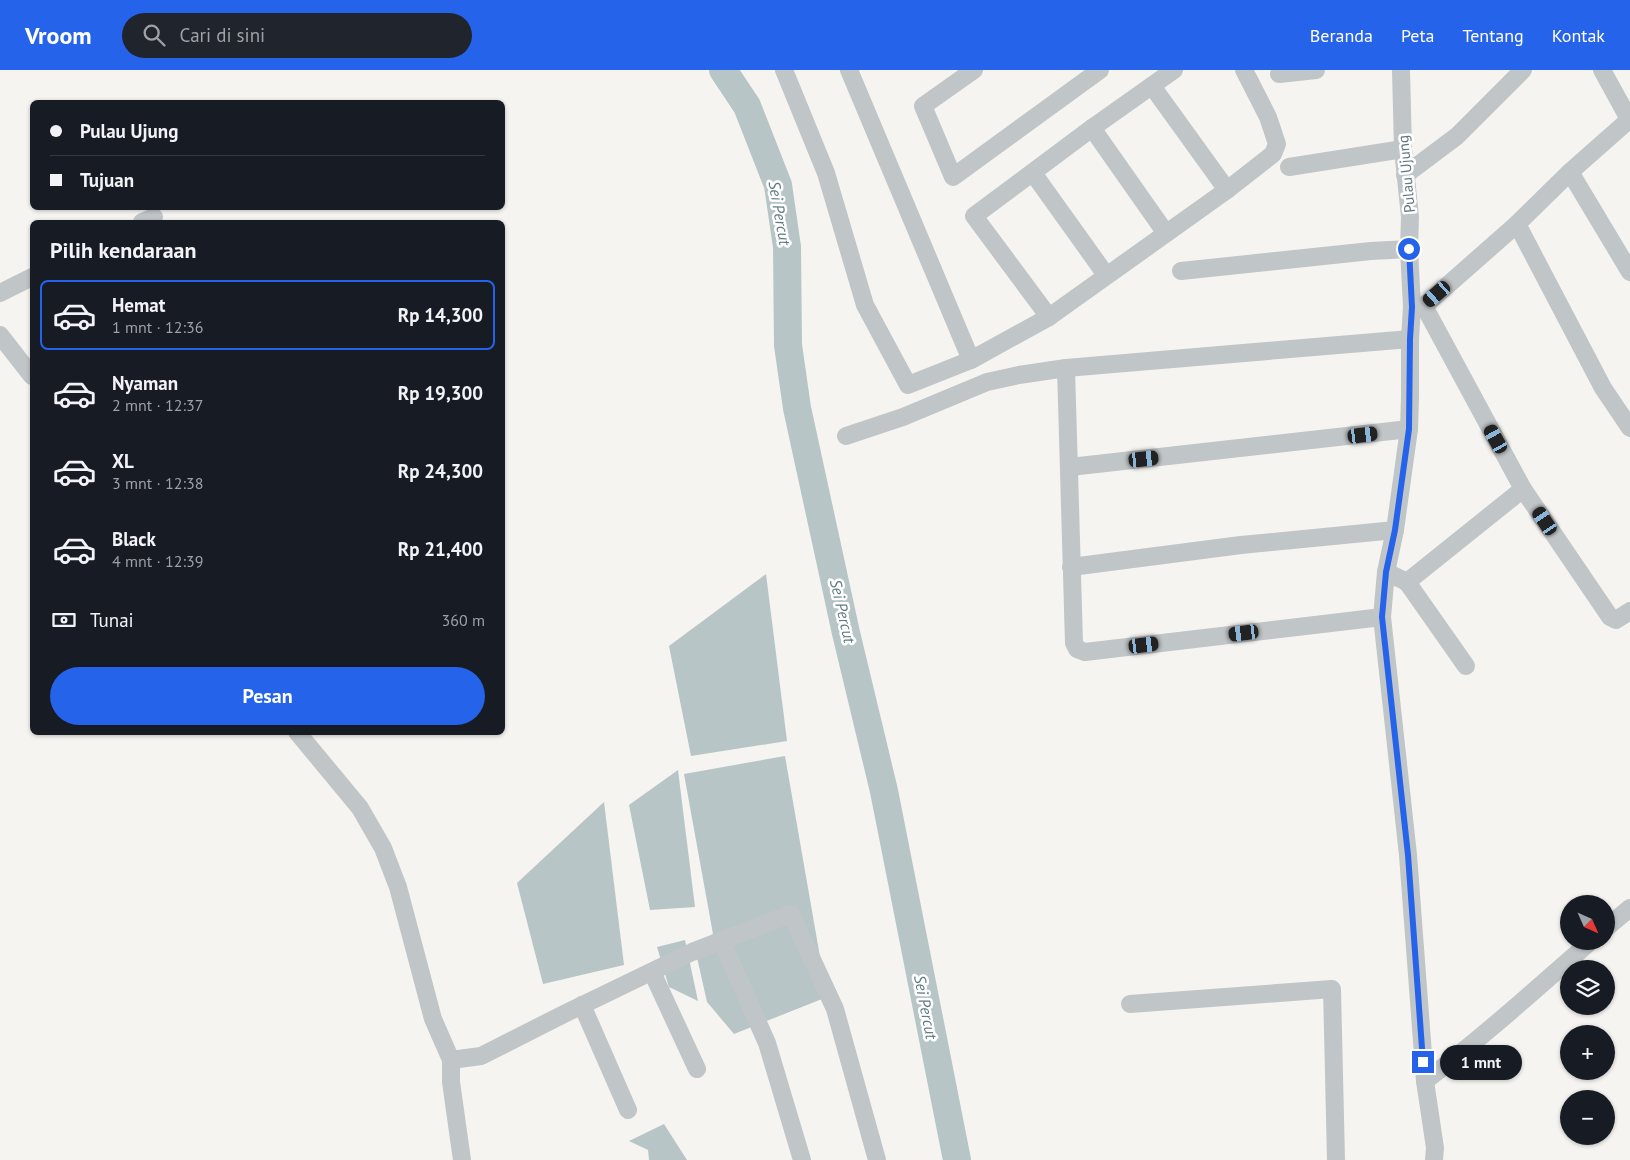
<!DOCTYPE html>
<html lang="id">
<meta charset="utf-8">
<style>
body{margin:0;font-family:"PT Sans",sans-serif;background:#20242c;color:#f1f3f6;height:100vh;display:flex;flex-direction:column;font-size:19px;white-space:nowrap}
*{box-sizing:border-box;margin:0}
p{font-size:16px;color:#9ea1a6}
.icon{flex:none;width:28px;height:28px;fill:none;stroke:currentColor;stroke-width:2;stroke-linecap:round;stroke-linejoin:round}
.map{position:relative;flex:1;overflow:hidden}
.panel{position:absolute;left:30px;top:150px;width:475px;height:515px;display:flex;flex-direction:column;background:#171b24;border-radius:8px;box-shadow:0 1px 4px #0004}
.panel>*{flex:none}
.top-card{position:absolute;left:30px;top:30px;width:475px;height:110px;border-radius:8px;box-shadow:0 1px 4px #0004;display:grid;align-content:center;height:110px;padding:0 20px;background:#171b24}
.needle{width:32px;rotate:135deg}
.fabs{position:absolute;left:1560px;top:825px;display:grid;gap:10px}
.fabs a{display:grid;place-items:center;width:55px;height:55px;border-radius:50%;background:#171b24;box-shadow:0 1px 4px #0004;font-size:25px}
.end{position:absolute;width:22px;height:22px;margin:-11px;border:6px solid #2563eb;background:#fff;box-shadow:0 0 0 2px #fff}
.from{border-radius:50%}
.bubble{position:absolute;height:35px;border-radius:18px;background:#171b24;box-shadow:0 1px 4px #0004;font-size:16px;font-weight:600;line-height:35px;text-align:center}
.car{position:absolute;width:15px;height:30px;margin:-15px -8px;border-radius:6px;box-shadow:0 0 4px 1px #0007;background:linear-gradient(#222 24%,#8ab4d8 0 40%,#222 0 76%,#8ab4d8 0 86%,#222 0)}
.top-card b{display:flex;align-items:center;gap:18px;height:48px;font-size:19px}
.top-card b+b{border-top:1px solid #363941}
.top-card i{width:12px;height:12px;background:#f1f3f6}
ul{padding:0;list-style:none}
li{display:flex;align-items:center;gap:15px;height:70px;margin:0 10px 8px;padding:0 10px;border:2px solid transparent;border-radius:8px}
li div{flex:1}
li b{display:block;font-size:19px}
li em{font-style:normal;font-weight:600}
li.active{border-color:#2563eb}
li>.icon{width:45px;height:45px;stroke-width:1.5}
h2{padding:0 20px;font-size:22px;line-height:60px}
.pay{display:flex;align-items:center;gap:12px;height:55px;padding:0 20px;font-size:19px}
.pay p{margin-inline-start:auto}
.button{display:flex;gap:10px;margin-top:auto;padding:10px 20px}
.button a{flex:1;height:58px;border-radius:30px;background:#2563eb;color:#fff;font-size:20px;font-weight:600;line-height:58px;text-align:center}
header{display:flex;align-items:center;gap:30px;box-sizing:border-box;height:70px;padding:0 25px;background:#2563eb;color:#fff}
header strong{font-size:24px}
nav{display:flex;gap:28px;margin-inline-start:auto;font-size:18px}
.search{width:350px;height:45px;background:#20242c;display:flex;align-items:center;gap:12px;box-sizing:border-box;padding:0 18px;border-radius:28px;color:#9ea1a6;font-size:19px}
.map>svg:first-child{display:block}
</style>
<header>
<strong>Vroom</strong>
<div class="search"><svg class="icon" aria-label="search" viewBox="0 0 24 24"><circle cx="10" cy="10" r="6"/><path d="M15 15l6 6"/></svg>Cari di sini</div>
<nav><a>Beranda</a><a>Peta</a><a>Tentang</a><a>Kontak</a></nav>
</header>
<div class="map">
<svg width="1630" height="1090" viewBox="0 0 1630 1090">
<rect width="100%" height="100%" fill="#f5f4f0"/>
<g fill="#b7c5c7">
<polygon points="766,504 787,671 691,686 669,576"/>
<polygon points="785,686 827,927 734,964 707,932 694,874 713,864 684,704"/>
<polygon points="678,700 695,837 650,840 629,735"/>
<polygon points="604,732 624,895 543,914 517,813"/>
<polygon points="685,870 698,931 669,917 657,877"/>
<polygon points="664,1054 687,1090 649,1090 648,1080 629,1071"/>
</g>
<g fill="none" stroke-linecap="round" stroke-linejoin="round">
<polyline stroke="#b7c5c7" stroke-width="28" points="723,0 747,36 778,115 787,177 788,275 797,338 846,563 884,721 957,1090"/>
<g stroke="#c0c5c7" stroke-width="18">
<polyline points="784,0 826,103 865,235 908,315 971,290 1049,247"/>
<polyline points="849,0 971,290"/>
<polyline points="974,0 923,36 953,107 1100,0"/>
<polyline points="1174,0 1092,58 974,146 1049,247 1227,120 1273,84 1277,74 1268,47 1244,0"/>
<polyline points="1401,0 1403,79 1410,147 1409,179 1412,237 1410,269 1410,327 1409,359 1395,460 1386,502 1382,547 1408,785 1425,1011 1435,1078 1434,1090"/>
<polyline points="1602,0 1630,51"/>
<polyline points="1279,4 1316,0"/>
<polyline points="1152,16 1227,120"/>
<polyline points="1092,58 1165,162"/>
<polyline points="1289,97 1403,79"/>
<polyline points="1570,102 1630,202"/>
<polyline points="1033,103 1106,205"/>
<polyline points="1405,105 1457,66 1523,0"/>
<polyline points="142,152 154,147"/>
<polyline points="1517,154 1603,318 1630,358"/>
<polyline points="1181,201 1371,181 1409,179"/>
<polyline points="0,223 32,207"/>
<polyline points="1424,236 1523,419 1610,547 1616,550 1630,541"/>
<polyline points="1412,237 1424,236 1517,154 1570,102 1630,49"/>
<polyline points="0,265 32,306"/>
<polyline points="1066,298 1074,573 1077,579 1085,582 1382,547"/>
<polyline points="846,366 903,347 987,312 1019,305 1066,298 1410,269"/>
<polyline points="1070,397 1409,359"/>
<polyline points="1071,497 1241,475 1395,460"/>
<polyline points="1386,502 1407,512 1523,419"/>
<polyline points="1407,512 1466,596"/>
<polyline points="297,662 360,738 383,778 398,817 433,949 451,990 481,986 566,943 692,882 791,844 835,939 877,1090"/>
<polyline points="1606,858 1630,838"/>
<polyline points="721,870 767,973 802,1090"/>
<polyline points="652,902 697,999"/>
<polyline points="1130,934 1332,919 1336,1090"/>
<polyline points="582,935 628,1040"/>
<polyline points="451,990 451,1012 462,1090"/>
<path d="M1425,1011C1482,968 1536,919 1591,871"/>
</g>
</g>
<g fill="none" stroke-linecap="round" stroke-linejoin="round">
<polyline stroke="#2563eb" stroke-width="6" points="1409,179 1412,237 1410,269 1409,359 1395,460 1386,502 1382,547 1408,785 1423,992"/>
</g>
<g text-anchor="middle" dominant-baseline="central" stroke-width="5" stroke-linejoin="round" paint-order="stroke">
<g font-size="15" fill="#637882" stroke="#fff">
<text transform="translate(1406 104) rotate(-95)">Pulau Ujung</text>
</g>
<g font-size="16" font-style="italic" fill="#5f7b7f" stroke="#fff">
<text transform="translate(780 143) rotate(80)">Sei Percut</text>
<text transform="translate(843 541) rotate(77)">Sei Percut</text>
<text transform="translate(926 937) rotate(79)">Sei Percut</text>
</g>
</g>
</svg>
<div class="fabs">
<a><svg class="needle" viewBox="-14 -14 28 28"><path d="M0-13l5 13h-10z" fill="#e53935"/><path d="M0 13l5-13h-10z" fill="#9ea1a6"/></svg></a>
<a><svg class="icon" aria-label="layers" viewBox="0 0 24 24"><path d="M12 4l9 5-9 5-9-5zM3 14l9 5 9-5"/></svg></a>
<a>+</a>
<a>−</a>
</div>
<i class="end from" style="left:1409px;top:179px"></i>
<i class="end" style="left:1423px;top:992px"></i>
<div class="bubble" style="left:1440px;top:975px;width:82px">1 mnt</div>
<i class="car" style="left:1437px;top:224px;rotate:229deg"></i>
<i class="car" style="left:1363px;top:365px;rotate:83deg"></i>
<i class="car" style="left:1496px;top:369px;rotate:331deg"></i>
<i class="car" style="left:1144px;top:389px;rotate:84deg"></i>
<i class="car" style="left:1545px;top:451px;rotate:326deg"></i>
<i class="car" style="left:1244px;top:563px;rotate:263deg"></i>
<i class="car" style="left:1144px;top:575px;rotate:83deg"></i>
<div class="top-card">
<b><i class="from"></i>Pulau Ujung</b>
<b><i></i>Tujuan</b>
</div>
<section class="panel">
<h2>Pilih kendaraan</h2>
<ul>
<li class="active"><svg class="icon" aria-label="car" viewBox="0 0 24 24"><path d="M5 17H2v-5l4-1 3-4h7l3 4 3 1v5h-3M9 17h6M6 11h13"/><circle cx="7" cy="17" r="2"/><circle cx="17" cy="17" r="2"/></svg><div><b>Hemat</b><p>1 mnt · 12:36</p></div><em>Rp 14,300</em></li>
<li><svg class="icon" aria-label="car" viewBox="0 0 24 24"><path d="M5 17H2v-5l4-1 3-4h7l3 4 3 1v5h-3M9 17h6M6 11h13"/><circle cx="7" cy="17" r="2"/><circle cx="17" cy="17" r="2"/></svg><div><b>Nyaman</b><p>2 mnt · 12:37</p></div><em>Rp 19,300</em></li>
<li><svg class="icon" aria-label="car" viewBox="0 0 24 24"><path d="M5 17H2v-5l4-1 3-4h7l3 4 3 1v5h-3M9 17h6M6 11h13"/><circle cx="7" cy="17" r="2"/><circle cx="17" cy="17" r="2"/></svg><div><b>XL</b><p>3 mnt · 12:38</p></div><em>Rp 24,300</em></li>
<li><svg class="icon" aria-label="car" viewBox="0 0 24 24"><path d="M5 17H2v-5l4-1 3-4h7l3 4 3 1v5h-3M9 17h6M6 11h13"/><circle cx="7" cy="17" r="2"/><circle cx="17" cy="17" r="2"/></svg><div><b>Black</b><p>4 mnt · 12:39</p></div><em>Rp 21,400</em></li>
</ul>
<div class="pay"><svg class="icon" aria-label="cash" viewBox="0 0 24 24"><path d="M3 7h18v10H3z"/><circle cx="12" cy="12" r="2"/></svg>Tunai<p>360 m</p></div>
<div class="button"><a>Pesan</a></div>
</section>
</div>
